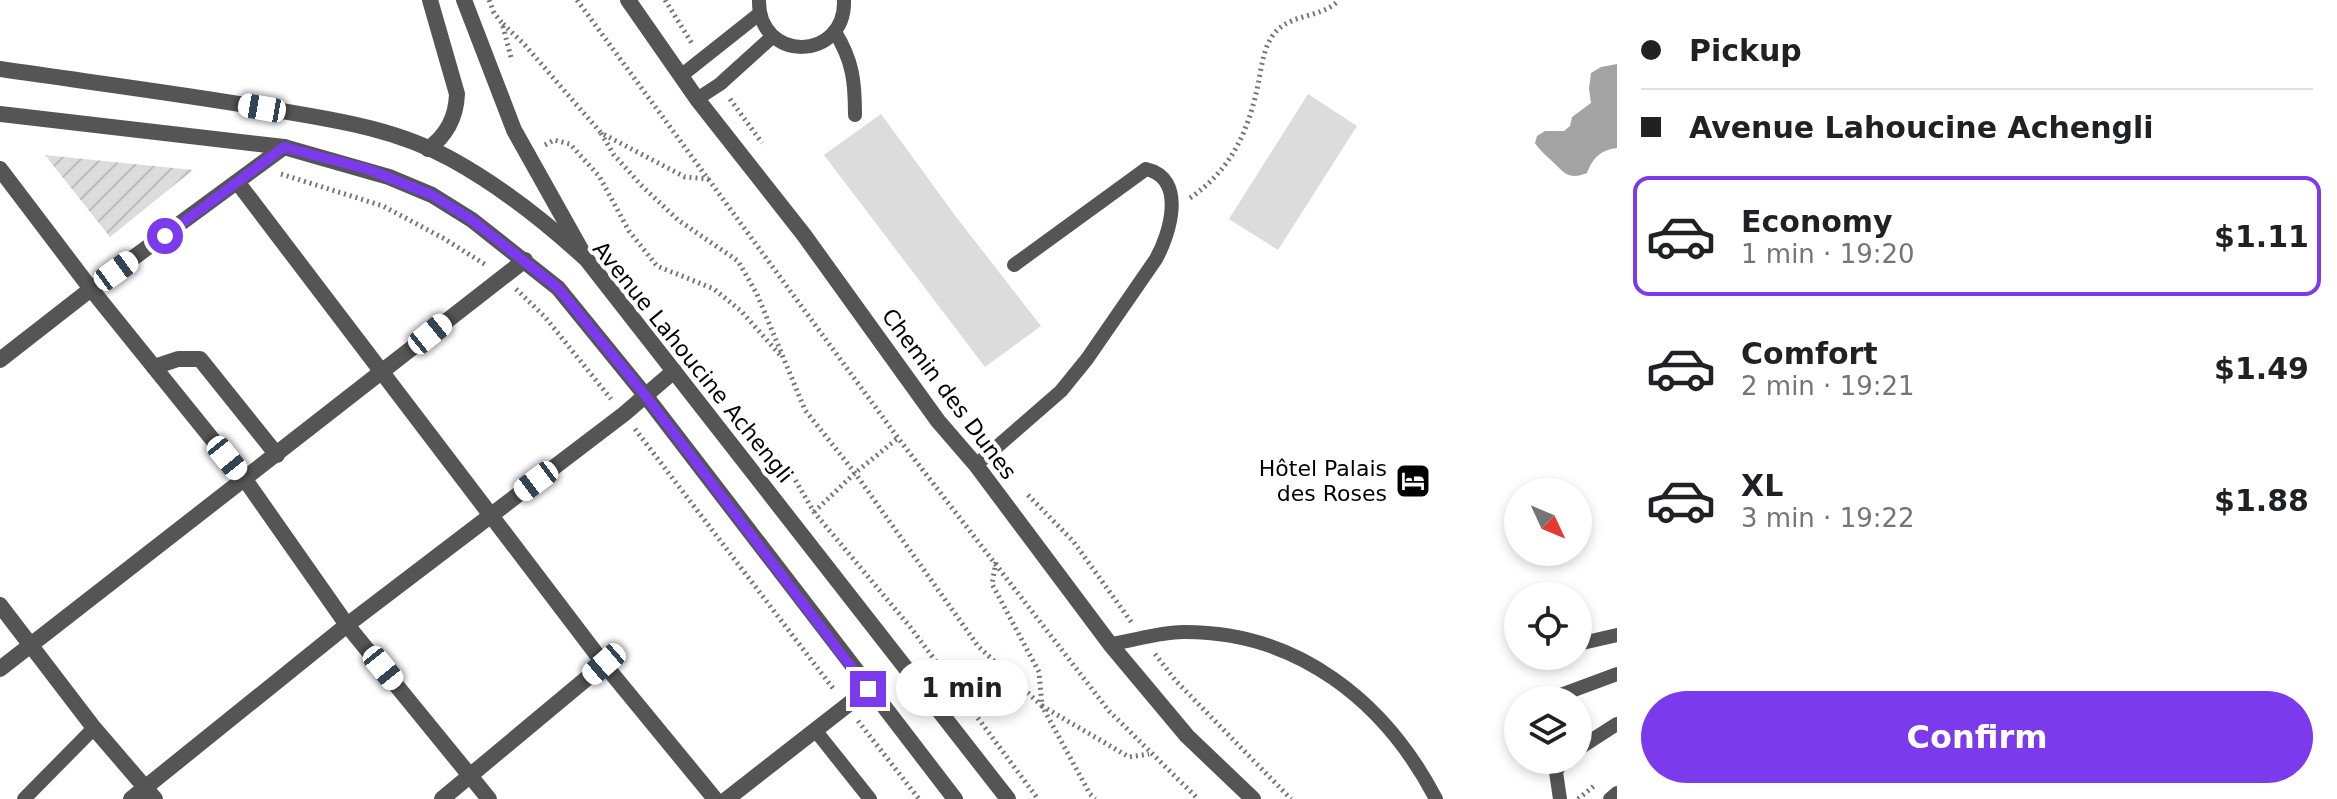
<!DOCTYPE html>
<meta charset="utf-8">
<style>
body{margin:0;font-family:"DejaVu Sans",sans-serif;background:#f2f2f2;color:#202124;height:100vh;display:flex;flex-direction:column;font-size:30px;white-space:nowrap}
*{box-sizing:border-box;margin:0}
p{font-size:26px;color:#757577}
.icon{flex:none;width:44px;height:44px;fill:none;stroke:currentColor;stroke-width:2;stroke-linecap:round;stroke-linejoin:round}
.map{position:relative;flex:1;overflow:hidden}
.side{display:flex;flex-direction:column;background:#fff;width:720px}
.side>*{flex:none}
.banner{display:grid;align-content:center;height:176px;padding:0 24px;background:#fff}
.needle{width:52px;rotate:134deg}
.controls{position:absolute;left:1504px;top:478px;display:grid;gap:16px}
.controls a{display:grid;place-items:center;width:88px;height:88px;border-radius:50%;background:#fff;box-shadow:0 4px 12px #0003;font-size:40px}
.end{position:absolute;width:36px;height:36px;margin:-18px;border:10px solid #7c3aed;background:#fff;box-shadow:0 0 0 4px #fff}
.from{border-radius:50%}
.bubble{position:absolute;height:56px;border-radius:28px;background:#fff;box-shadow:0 4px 12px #0003;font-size:26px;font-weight:600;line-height:56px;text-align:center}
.car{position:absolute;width:24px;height:48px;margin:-24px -12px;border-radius:10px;box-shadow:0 0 6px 2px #0007;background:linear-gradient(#fff 24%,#345 0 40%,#fff 0 76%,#345 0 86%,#fff 0)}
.banner b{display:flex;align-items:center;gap:28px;height:76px;font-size:30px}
.banner b+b{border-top:2px solid #e0e0e0}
.banner i{width:20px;height:20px;background:#202124}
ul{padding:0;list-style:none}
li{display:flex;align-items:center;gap:24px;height:120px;margin:0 16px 12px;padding:0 8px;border:4px solid transparent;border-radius:16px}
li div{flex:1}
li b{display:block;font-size:30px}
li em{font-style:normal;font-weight:600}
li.on{border-color:#7c3aed}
li>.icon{width:72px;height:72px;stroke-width:1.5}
.cta{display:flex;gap:16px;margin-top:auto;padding:16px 24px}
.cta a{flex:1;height:92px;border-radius:48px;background:#7c3aed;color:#fff;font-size:32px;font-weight:600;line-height:92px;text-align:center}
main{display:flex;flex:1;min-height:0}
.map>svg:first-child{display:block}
</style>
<main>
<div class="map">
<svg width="1617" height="799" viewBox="0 0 1617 799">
<defs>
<pattern id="garden-furrows" width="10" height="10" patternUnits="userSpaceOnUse" patternTransform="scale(2)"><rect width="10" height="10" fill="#dcdcdc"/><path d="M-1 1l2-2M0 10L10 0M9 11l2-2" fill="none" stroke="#bbb"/></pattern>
</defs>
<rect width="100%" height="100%" fill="#fff"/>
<polygon fill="url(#garden-furrows)" points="45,155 193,170 110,237"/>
<g fill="#dcdcdc">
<polygon points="1308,94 1357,126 1278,250 1229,219"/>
<polygon points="881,114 957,218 1041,326 985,367 824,155"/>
</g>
<path fill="#a3a3a3" d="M1617,64V148C1600,150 1593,158 1587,173C1570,180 1565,174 1554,163C1547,156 1541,152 1535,143L1537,136L1545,131H1564L1570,126L1572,117L1591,103L1589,89L1591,73L1601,67Z"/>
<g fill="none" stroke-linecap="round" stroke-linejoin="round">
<g stroke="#777" stroke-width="5" stroke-dasharray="2 4" stroke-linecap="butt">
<polyline points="489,0 494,13 502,23 512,61"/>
<polyline points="577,0 898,438 1109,711 1198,799"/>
<polyline points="665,0 693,45"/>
<polyline points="503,24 524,44 601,133 685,177 709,179"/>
<polyline points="730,99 762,143"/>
<polyline points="601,133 614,155 642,186 678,220 738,261 757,294 805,410 855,473 978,646 1042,706 1090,794 1095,799"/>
<polyline points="545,145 554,140 570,144 599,176 629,231 657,266 714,289 741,311 781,356"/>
<polyline points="281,174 383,206 443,238 486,265"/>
<path d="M1190,198C1231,170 1248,132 1258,85C1261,70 1263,51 1271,38C1287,12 1320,20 1339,0"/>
<polyline points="516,289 545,317 611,399"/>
<polyline points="743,423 761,438 794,478 814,512 911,628 1038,799"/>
<polyline points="635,429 835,691"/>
<polyline points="1028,495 1073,541 1132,623"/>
<polyline points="814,512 855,473 898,438"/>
<polyline points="996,562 992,584 1039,672 1042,706 1129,757 1149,754"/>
<polyline points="1155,654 1176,681 1291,799"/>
<polyline points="858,721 919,799"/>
<polyline points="1578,799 1594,786"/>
</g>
<g stroke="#555" stroke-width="14">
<path d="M759,0C758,63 846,62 844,0"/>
<path d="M835,32C853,61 855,82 855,115"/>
<polyline points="682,75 759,14"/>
<polyline points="697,99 720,84 772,37"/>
<path d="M976,465L1061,391L1087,359L1156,259C1170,234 1187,178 1146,169L1014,265"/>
<path d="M1110,644C1133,641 1159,632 1183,632C1297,631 1385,701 1436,799"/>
<polyline points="1578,644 1617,635"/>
<polyline points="1547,700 1617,674"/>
<polyline points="815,730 870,799"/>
<polyline points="1578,749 1617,724"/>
<polyline points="24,799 94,728"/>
<polyline points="1560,799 1556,772 1563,760"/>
<polyline points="1610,799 1617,793"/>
</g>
<g stroke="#555" stroke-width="16">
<polyline points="464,0 514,130 584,255"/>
<polyline points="628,0 697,99 804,235 938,421 976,465 1110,644 1187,736 1253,799"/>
<path d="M428,149C447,135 456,118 457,94L430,0"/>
<polyline points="0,169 91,289 246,481 347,625 489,799"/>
<polyline points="238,183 604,664 715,799"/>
<polyline points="0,360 91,289 284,147"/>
<polyline points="154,367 178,359 200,359 277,455"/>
<polyline points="0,605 94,728 155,799"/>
<polyline points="0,669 525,260"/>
<polyline points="131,799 347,625 624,414 674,371"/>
<polyline points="442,799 604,664"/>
<polyline points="727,799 868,689"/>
</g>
<g stroke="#555" stroke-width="16">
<path d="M0,69C88,82 176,93 264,108C328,119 393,127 451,159C500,186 546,222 587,260L1008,799"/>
<polyline points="0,114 284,147 389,177 432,195 472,220 558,288 645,395 955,799"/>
</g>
</g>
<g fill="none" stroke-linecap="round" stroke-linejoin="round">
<polyline stroke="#7c3aed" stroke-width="10" points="165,236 284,147 370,170 432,195 472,220 558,288 645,395 868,689"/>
</g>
<defs>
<symbol id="hotel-square" viewBox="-11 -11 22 22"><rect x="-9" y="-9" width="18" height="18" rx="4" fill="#000" stroke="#fff"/><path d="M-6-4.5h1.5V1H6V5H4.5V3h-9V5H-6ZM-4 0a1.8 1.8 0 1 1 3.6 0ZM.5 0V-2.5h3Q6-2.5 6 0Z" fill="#fff"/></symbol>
</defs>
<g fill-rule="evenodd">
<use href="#hotel-square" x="1393" y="461" width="40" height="40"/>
</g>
<g text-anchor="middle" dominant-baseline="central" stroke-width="8" stroke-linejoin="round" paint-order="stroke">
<g font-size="22" fill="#000" stroke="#fff">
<text transform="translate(693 362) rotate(51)">Avenue Lahoucine Achengli</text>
<text transform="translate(949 394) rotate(53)">Chemin des Dunes</text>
</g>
<g font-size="22" fill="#000" stroke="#fff" text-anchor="end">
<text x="1387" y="468">Hôtel Palais<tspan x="1387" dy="25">des Roses</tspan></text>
</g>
</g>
</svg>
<div class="controls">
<a><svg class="needle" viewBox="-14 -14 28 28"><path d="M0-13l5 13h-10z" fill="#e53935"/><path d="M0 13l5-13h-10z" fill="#757577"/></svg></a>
<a><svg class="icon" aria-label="locate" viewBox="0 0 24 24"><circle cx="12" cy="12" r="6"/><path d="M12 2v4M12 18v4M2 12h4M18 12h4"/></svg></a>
<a><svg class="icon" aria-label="layers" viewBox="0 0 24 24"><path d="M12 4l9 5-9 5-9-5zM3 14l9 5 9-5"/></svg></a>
</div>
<i class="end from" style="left:165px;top:236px"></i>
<i class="end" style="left:868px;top:689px"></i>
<div class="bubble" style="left:896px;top:660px;width:132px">1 min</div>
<i class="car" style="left:262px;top:108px;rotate:280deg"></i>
<i class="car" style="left:116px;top:271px;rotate:54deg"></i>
<i class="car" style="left:430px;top:334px;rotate:51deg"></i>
<i class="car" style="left:227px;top:458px;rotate:141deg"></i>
<i class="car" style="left:536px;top:481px;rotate:233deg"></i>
<i class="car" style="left:604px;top:664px;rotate:229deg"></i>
<i class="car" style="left:383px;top:668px;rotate:141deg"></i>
</div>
<section class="side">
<div class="banner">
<b><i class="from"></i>Pickup</b>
<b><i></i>Avenue Lahoucine Achengli</b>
</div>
<ul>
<li class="on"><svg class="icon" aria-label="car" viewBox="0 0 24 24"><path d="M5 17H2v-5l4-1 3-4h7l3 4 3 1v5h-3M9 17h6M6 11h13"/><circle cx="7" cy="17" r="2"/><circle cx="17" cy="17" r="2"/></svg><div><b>Economy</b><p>1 min · 19:20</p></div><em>$1.11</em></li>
<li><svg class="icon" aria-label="car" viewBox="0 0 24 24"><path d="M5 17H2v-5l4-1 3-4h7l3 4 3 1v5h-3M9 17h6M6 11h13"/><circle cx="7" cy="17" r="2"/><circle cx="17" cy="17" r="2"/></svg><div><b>Comfort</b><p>2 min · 19:21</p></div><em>$1.49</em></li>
<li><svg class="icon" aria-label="car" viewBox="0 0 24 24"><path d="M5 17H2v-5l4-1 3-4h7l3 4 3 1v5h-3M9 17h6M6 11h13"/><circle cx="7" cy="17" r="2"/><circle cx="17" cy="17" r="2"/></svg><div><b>XL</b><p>3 min · 19:22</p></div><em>$1.88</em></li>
</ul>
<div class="cta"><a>Confirm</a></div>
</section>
</main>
